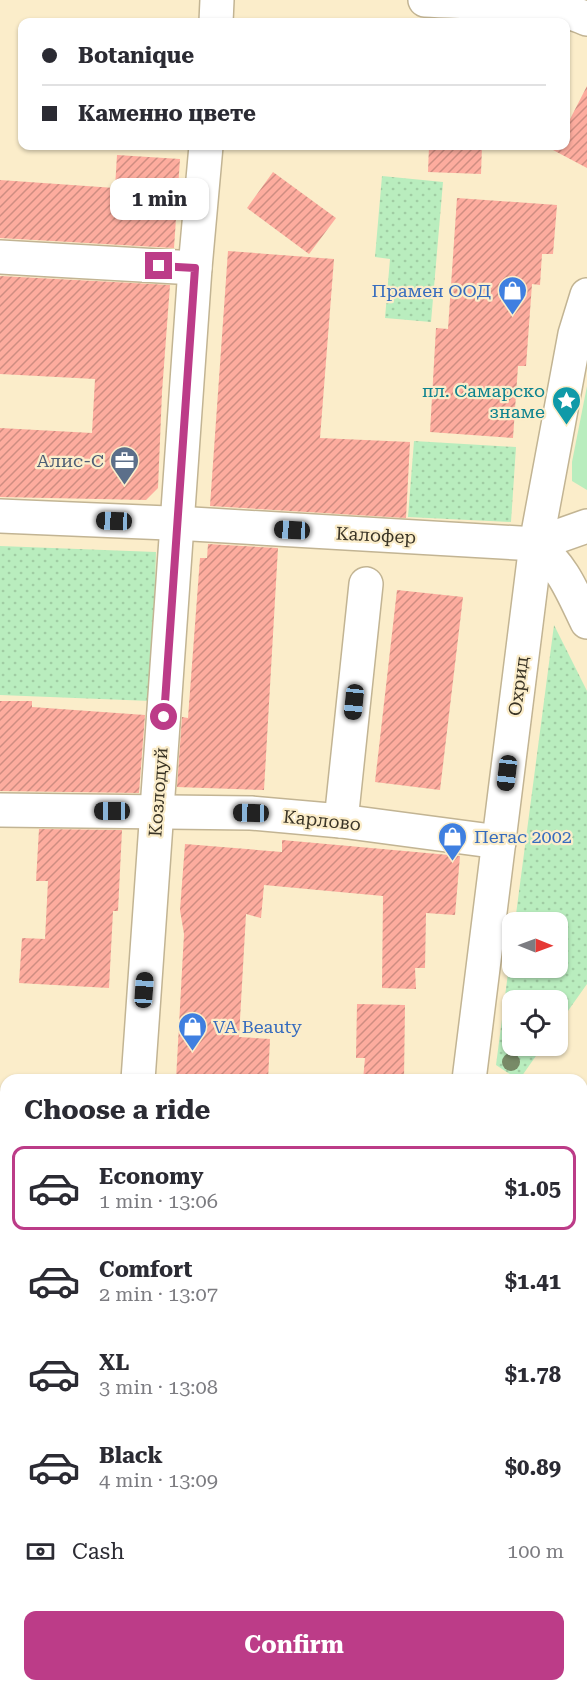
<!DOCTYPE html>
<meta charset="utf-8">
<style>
body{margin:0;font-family:"Roboto Serif",serif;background:#f2f2f3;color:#2b2b33;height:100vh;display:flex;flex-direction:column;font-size:22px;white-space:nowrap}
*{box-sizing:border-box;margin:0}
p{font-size:20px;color:#7c7c81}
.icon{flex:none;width:33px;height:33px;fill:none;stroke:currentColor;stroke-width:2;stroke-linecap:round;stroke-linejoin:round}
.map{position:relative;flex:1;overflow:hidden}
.panel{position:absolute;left:0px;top:1074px;width:588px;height:618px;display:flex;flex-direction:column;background:#fff;border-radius:18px 18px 0 0;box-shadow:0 2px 4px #0004}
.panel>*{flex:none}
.guide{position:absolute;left:18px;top:18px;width:552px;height:132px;border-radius:12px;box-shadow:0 2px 4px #0004;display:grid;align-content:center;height:132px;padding:0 24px;background:#fff}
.needle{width:39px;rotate:91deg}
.controls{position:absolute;left:502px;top:912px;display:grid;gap:12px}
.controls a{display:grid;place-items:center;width:66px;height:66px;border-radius:12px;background:#fff;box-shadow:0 2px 4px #0004;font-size:30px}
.end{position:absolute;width:27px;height:27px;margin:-14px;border:8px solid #bc3c88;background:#fff;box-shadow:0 0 0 3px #fff}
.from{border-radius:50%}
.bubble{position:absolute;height:42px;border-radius:12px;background:#fff;box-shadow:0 2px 4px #0004;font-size:20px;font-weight:700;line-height:42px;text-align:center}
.car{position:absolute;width:18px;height:36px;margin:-18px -9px;border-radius:8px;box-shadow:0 0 4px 2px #0007;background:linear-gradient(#222 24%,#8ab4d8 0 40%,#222 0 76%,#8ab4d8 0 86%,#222 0)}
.guide b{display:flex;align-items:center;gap:21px;height:57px;font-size:22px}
.guide b+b{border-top:2px solid #e1e1e2}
.guide i{width:15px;height:15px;background:#2b2b33}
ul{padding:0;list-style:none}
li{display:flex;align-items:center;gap:18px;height:84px;margin:0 12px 9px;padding:0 12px;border:3px solid transparent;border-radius:12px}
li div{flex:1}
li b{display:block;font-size:22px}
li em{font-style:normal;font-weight:700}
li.active{border-color:#bc3c88}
li>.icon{width:54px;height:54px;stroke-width:1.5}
h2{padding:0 24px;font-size:27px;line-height:72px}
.pay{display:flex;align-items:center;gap:15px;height:66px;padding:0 24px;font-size:22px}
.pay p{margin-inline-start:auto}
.primary-button{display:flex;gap:12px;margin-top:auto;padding:12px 24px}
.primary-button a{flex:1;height:69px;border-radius:12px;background:#bc3c88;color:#fff;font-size:24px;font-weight:700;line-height:69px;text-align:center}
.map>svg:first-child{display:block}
</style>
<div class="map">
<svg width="587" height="1692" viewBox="0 0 587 1692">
<defs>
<pattern id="grass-dots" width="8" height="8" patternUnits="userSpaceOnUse" patternTransform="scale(1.5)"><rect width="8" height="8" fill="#b9edbe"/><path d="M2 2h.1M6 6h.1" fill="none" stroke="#a0cca3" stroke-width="1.8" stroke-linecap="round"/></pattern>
<pattern id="building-hatch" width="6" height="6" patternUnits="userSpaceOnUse" patternTransform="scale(1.5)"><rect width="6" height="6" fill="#fdac9e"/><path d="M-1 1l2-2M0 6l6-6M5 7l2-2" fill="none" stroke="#ce8d81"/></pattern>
</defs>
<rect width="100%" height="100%" fill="#fbedca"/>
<g fill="url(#grass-dots)">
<polygon points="382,176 443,182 431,322 385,318 390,259 375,257"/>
<polygon points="414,441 516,447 511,522 408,517"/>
<polygon points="0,546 156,552 151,701 0,695"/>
<polygon points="554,625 587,691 587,984 558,1025 558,1000 513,1000 513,1046 543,1046 519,1080 496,1065 513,935 513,968 558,968 558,922 515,922"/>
<polygon points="582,1158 587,1162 587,1341 582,1344"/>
</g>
<g fill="#b9edbe">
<polygon points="587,386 587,490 572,481 572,462"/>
<polygon points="587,1629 587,1692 566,1692 568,1686 582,1686 582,1643"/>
<polygon points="356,1686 478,1686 476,1692 354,1692"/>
</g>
<g fill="url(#building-hatch)">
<polygon points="587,86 587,168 553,150 556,146 566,146 566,127"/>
<polygon points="429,146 482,146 481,174 428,172"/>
<polygon points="117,155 180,159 174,248 0,238 0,180 115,188"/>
<polygon points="273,172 336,218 309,254 247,208"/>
<polygon points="457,198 557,205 553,254 542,254 540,285 532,284 526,366 518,366 513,438 430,432 436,328 448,329"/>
<polygon points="228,251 334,259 320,438 410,442 406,518 210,506"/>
<polygon points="0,276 170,285 162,392 158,488 146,500 0,497 0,428 92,433 95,379 0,374"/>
<polygon points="208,544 278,548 264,790 177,787 182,717 188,718 200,558 207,558"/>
<polygon points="397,590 463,597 440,790 375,782"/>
<polygon points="0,701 32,701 32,707 145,715 139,793 0,791"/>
<polygon points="39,829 122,830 118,911 113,911 109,988 19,983 22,938 45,939 48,881 36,881"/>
<polygon points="282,840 460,856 455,915 426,913 425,968 415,968 416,989 382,988 383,896 264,885 261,918 246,914 239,1037 270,1039 268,1080 176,1080 184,934 180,910 185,844 282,852"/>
<polygon points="357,1004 405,1005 404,1080 363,1080 365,1058 356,1058"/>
</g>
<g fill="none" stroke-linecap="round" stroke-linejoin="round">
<defs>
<g id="minor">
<path d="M425,0C471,3 547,0 587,19"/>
<polyline points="216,22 217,0"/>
<polyline points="0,257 195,268"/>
<polyline points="0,516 192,524 536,544 587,526"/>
<path d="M536,544C564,569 571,589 587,622"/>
<polyline points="0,810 251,813 341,821 499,842"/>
<polyline points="341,821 366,584"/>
<polyline points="138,1080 195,268 206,146"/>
<polyline points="469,1080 536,544 575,334 587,295"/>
<polyline points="0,1170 6,1171"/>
<polyline points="582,1430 587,1425"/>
<polyline points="0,1690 6,1672"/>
<polyline points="364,1692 365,1686"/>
<polyline points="490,1692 492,1686"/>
</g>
</defs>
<use href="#minor" stroke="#c2b493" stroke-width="36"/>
<use href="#minor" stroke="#fff" stroke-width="33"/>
</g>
<circle fill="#788a67" cx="511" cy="1062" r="9"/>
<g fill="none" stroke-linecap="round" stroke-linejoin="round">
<polyline stroke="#bc3c88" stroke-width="8" points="159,266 195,268 164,717"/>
</g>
<defs>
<symbol id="shop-pin" viewBox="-11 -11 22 30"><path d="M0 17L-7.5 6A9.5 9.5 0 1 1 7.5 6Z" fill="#3f7fe0" stroke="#fbedca"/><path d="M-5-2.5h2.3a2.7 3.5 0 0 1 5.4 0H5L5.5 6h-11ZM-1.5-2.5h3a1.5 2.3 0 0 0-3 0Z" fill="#fff"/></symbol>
<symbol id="sight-pin" viewBox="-11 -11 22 30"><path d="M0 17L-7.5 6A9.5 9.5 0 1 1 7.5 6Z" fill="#0f9aa8" stroke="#fbedca"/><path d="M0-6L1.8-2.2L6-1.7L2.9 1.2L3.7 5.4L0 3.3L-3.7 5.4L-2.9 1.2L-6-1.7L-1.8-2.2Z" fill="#fff"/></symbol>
<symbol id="office-pin" viewBox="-11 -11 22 30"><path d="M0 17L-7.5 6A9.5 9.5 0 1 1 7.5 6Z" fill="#5c6f8a" stroke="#fbedca"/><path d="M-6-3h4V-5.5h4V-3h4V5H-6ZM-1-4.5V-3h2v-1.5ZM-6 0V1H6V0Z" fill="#fff"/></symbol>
</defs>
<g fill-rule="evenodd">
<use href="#shop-pin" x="496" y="274" width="33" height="45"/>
<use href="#sight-pin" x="550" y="384" width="33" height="45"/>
<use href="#office-pin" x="108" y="444" width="33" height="45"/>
<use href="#shop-pin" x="436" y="820" width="33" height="45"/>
<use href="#shop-pin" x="176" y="1010" width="33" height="45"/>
</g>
<g text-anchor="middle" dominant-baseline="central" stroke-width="4.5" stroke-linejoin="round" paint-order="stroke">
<g font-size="18" fill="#366cbe" stroke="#fbedca" text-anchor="start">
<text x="491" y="290" text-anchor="end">Прамен ООД</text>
<text x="474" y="836">Пегас 2002</text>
<text x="213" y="1026">VA Beauty</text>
</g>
<g font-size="18" fill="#0d838f" stroke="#fbedca" text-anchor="end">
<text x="545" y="390">пл. Самарско<tspan x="545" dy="21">знаме</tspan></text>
</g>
<g font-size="18" fill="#4e5e75" stroke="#fbedca" text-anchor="end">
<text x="104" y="460">Алис-С</text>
</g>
<g font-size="18" fill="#3a3426" stroke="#fbedca">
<text transform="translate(376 535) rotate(3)">Калофер</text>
<text transform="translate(518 686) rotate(-83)">Охрид</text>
<text transform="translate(158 792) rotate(-86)">Козлодуй</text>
<text transform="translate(322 820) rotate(6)">Карлово</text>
</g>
</g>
</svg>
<div class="controls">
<a><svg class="needle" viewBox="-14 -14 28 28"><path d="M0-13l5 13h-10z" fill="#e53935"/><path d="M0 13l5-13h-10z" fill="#7c7c81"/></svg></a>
<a><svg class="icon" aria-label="locate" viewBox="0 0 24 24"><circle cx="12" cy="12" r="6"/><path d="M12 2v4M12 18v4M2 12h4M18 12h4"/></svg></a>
</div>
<i class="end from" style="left:164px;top:717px"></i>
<i class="end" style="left:159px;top:266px"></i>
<div class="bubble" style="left:110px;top:178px;width:99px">1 min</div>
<i class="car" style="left:114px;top:521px;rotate:272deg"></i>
<i class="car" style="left:292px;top:530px;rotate:273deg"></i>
<i class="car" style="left:354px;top:702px;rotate:186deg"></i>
<i class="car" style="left:507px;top:773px;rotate:187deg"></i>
<i class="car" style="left:112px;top:811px;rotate:270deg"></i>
<i class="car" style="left:251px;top:813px;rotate:271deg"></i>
<i class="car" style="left:144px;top:990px;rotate:4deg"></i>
<div class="guide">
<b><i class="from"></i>Botanique</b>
<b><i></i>Каменно цвете</b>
</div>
<section class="panel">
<h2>Choose a ride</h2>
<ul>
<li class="active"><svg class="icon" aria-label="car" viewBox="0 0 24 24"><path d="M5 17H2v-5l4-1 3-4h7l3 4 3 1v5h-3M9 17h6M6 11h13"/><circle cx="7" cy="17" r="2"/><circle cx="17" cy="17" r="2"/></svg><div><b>Economy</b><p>1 min · 13:06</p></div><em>$1.05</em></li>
<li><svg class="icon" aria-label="car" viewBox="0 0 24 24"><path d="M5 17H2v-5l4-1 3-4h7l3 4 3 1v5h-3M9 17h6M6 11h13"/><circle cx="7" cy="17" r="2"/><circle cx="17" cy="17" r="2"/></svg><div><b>Comfort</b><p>2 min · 13:07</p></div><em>$1.41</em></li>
<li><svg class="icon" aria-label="car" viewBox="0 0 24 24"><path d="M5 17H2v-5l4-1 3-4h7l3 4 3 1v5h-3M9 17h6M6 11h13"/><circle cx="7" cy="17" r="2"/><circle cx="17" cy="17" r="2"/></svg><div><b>XL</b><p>3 min · 13:08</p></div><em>$1.78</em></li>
<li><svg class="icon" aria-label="car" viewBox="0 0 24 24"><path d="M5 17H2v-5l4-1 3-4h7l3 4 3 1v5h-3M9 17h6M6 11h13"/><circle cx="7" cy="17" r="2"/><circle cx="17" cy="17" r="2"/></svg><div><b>Black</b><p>4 min · 13:09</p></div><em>$0.89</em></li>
</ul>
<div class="pay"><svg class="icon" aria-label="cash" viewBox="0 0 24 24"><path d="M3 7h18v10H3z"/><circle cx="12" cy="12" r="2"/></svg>Cash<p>100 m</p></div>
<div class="primary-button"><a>Confirm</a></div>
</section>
</div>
